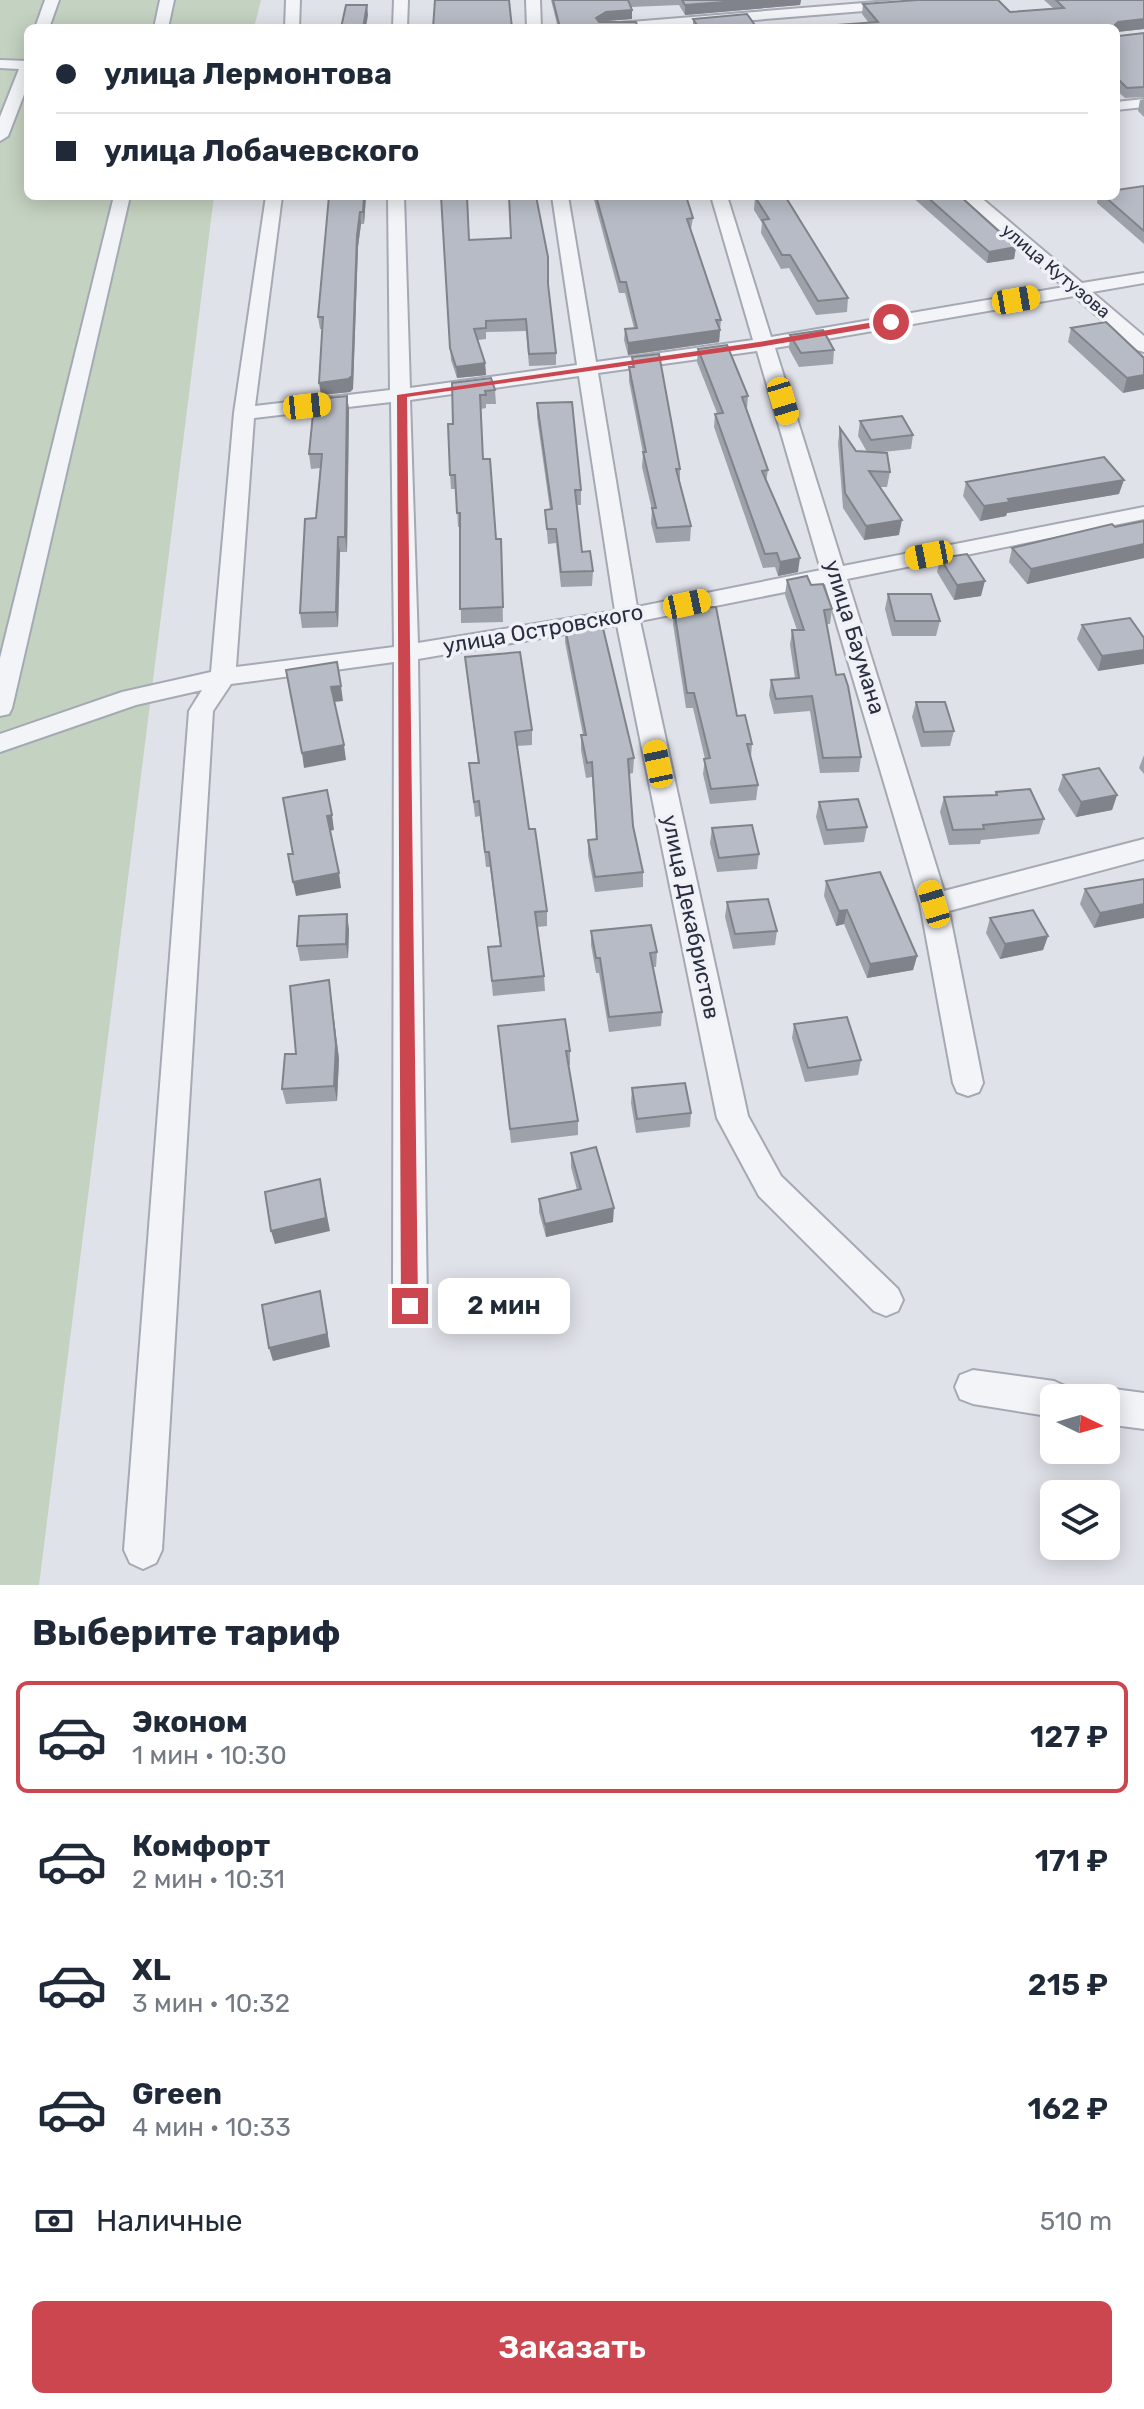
<!DOCTYPE html>
<html lang="ru">
<meta charset="utf-8">
<style>
body{margin:0;font-family:Rubik,sans-serif;background:#f2f2f3;color:#1f2937;height:100vh;display:flex;flex-direction:column;font-size:30px;white-space:nowrap}
*{box-sizing:border-box;margin:0}
p{font-size:26px;color:#747a83}
.icon{flex:none;width:44px;height:44px;fill:none;stroke:currentColor;stroke-width:2;stroke-linecap:round;stroke-linejoin:round}
.map{position:relative;height:1585px;overflow:hidden}
.side{display:flex;flex-direction:column;background:#fff;flex:1}
.side>*{flex:none}
.guide{position:absolute;left:24px;top:24px;width:1096px;height:176px;border-radius:12px;box-shadow:0 4px 20px #0003;display:grid;align-content:center;height:176px;padding:0 32px;background:#fff}
.needle{width:52px;rotate:95deg}
.buttons{position:absolute;left:1040px;top:1384px;display:grid;gap:16px}
.buttons a{display:grid;place-items:center;width:80px;height:80px;border-radius:12px;background:#fff;box-shadow:0 4px 20px #0003;font-size:40px}
.end{position:absolute;width:36px;height:36px;margin:-18px;border:10px solid #cc4650;background:#fff;box-shadow:0 0 0 4px #fff}
.from{border-radius:50%}
.bubble{position:absolute;height:56px;border-radius:12px;background:#fff;box-shadow:0 4px 20px #0003;font-size:26px;font-weight:600;line-height:56px;text-align:center}
.car{position:absolute;width:24px;height:48px;margin:-24px -12px;border-radius:10px;box-shadow:0 0 6px 2px #0007;background:linear-gradient(#f5c518 24%,#345 0 40%,#f5c518 0 76%,#345 0 86%,#f5c518 0)}
.guide b{display:flex;align-items:center;gap:28px;height:76px;font-size:30px}
.guide b+b{border-top:2px solid #e0e1e3}
.guide i{width:20px;height:20px;background:#1f2937}
ul{padding:0;list-style:none}
li{display:flex;align-items:center;gap:24px;height:112px;margin:0 16px 12px;padding:0 16px;border:4px solid transparent;border-radius:12px}
li div{flex:1}
li b{display:block;font-size:30px}
li em{font-style:normal;font-weight:600}
li.active{border-color:#cc4650}
li>.icon{width:72px;height:72px;stroke-width:1.5}
h2{padding:0 32px;font-size:36px;line-height:96px}
.pay{display:flex;align-items:center;gap:20px;height:88px;padding:0 32px;font-size:30px}
.pay p{margin-inline-start:auto}
.action{display:flex;gap:16px;margin-top:auto;padding:16px 32px}
.action a{flex:1;height:92px;border-radius:12px;background:#cc4650;color:#fff;font-size:32px;font-weight:600;line-height:92px;text-align:center}
.map>svg:first-child{display:block}
</style>
<div class="map">
<svg width="1144" height="1585" viewBox="0 0 1144 1585">
<rect width="100%" height="100%" fill="#e0e2e9"/>
<polygon fill="#c4d2c1" points="0,0 261,0 254,28 28,28 28,196 214,196 39,1585 0,1585"/>
<g fill="none" stroke-linecap="round" stroke-linejoin="round">
<defs>
<g id="minor">
<polygon points="45,0 59,0 49,28 35,28"/>
<polygon points="160,0 174,0 168,28 154,28"/>
<polygon points="286,0 300,0 299,28 285,28"/>
<polygon points="394,0 408,0 407,28 393,28"/>
<polygon points="526,0 540,0 541,28 527,28"/>
<polygon points="901,0 957,0 950,4 656,28 599,28 606,24"/>
<polygon points="0,60 28,61 28,84 8,136 0,141 0,117 19,69 0,68"/>
<polygon points="1144,99 1144,107 1116,110 1116,102"/>
<polygon points="114,196 130,196 12,708 9,714 0,716 0,658"/>
<path d="M266,196H282L255,406L390,390L388,196H404L410,388L577,365L552,196H568L596,362L753,340L711,196H727L771,337L1064,287L961,196H979L1082,283L1144,273V283L1092,292L1144,336V352L1137,350L1074,296L775,348L843,566L1144,507V519L847,579L944,891L1144,839V859L949,911L983,1083L979,1092L968,1096L957,1092L953,1083L920,904L825,584L640,621L748,1116L781,1176L898,1289L903,1300L898,1311L886,1316L874,1311L759,1196L717,1118L617,625L418,659L427,1306L422,1317L410,1322L398,1317L393,1306L394,662L231,684L213,711L162,1550L156,1563L143,1569L130,1563L124,1550L189,711L202,690L136,705L0,752V734L122,692L211,672L234,413ZM757,351L821,570L637,607L598,373ZM579,376L615,611L418,643L410,400ZM391,402L394,647L236,667L254,418Z"/>
<polygon points="973,1370 1054,1381 1067,1387 1071,1398 1054,1398 1054,1417 973,1404 960,1399 955,1387 960,1375"/>
<polygon points="1106,1388 1144,1393 1144,1429 1106,1424 1106,1398 1091,1398 1093,1393"/>
</g>
</defs>
<use href="#minor" stroke="#a5a9b3" stroke-width="4"/>
<use href="#minor" fill="#f2f4f7" fill-rule="evenodd"/>
</g>
<g fill="#9da1a9">
<polygon points="551,0 801,0 800,5 685,15 679,5 631,7 632,19 606,21 638,28 558,28"/>
<polygon points="1044,0 1144,0 1144,29 1118,32 1119,36 1144,33 1144,97 1125,98 1116,90 1116,28 809,28 869,23 862,14 863,4 1010,12 1053,8"/>
<polygon points="693,19 757,28 693,28"/>
<polygon points="1144,99 1144,117 1138,111 1140,100"/>
<polygon points="1144,186 1144,244 1097,203 1098,196 1116,196"/>
<polygon points="329,196 366,196 364,224 361,224 358,247 353,389 350,392 321,395 323,329 320,329 318,317"/>
<polygon points="441,196 469,240 548,288 556,353 556,365 529,366 526,331 486,332 486,339 478,340 485,363 486,375 457,378 451,360"/>
<polygon points="593,196 686,196 693,218 691,229 721,320 719,342 628,355 624,340 625,329 634,328 625,293 619,293"/>
<polygon points="911,196 960,196 1016,247 1014,259 987,263"/>
<polygon points="755,197 848,298 847,312 816,315 789,268 781,269 761,233 762,223 754,210"/>
<polygon points="1071,328 1144,358 1123,393 1068,342"/>
<polygon points="790,335 834,350 833,364 799,367 789,349"/>
<polygon points="698,349 748,396 747,409 768,470 766,482 798,572 778,576 775,567 763,568 714,427 715,414 717,413 697,362"/>
<polygon points="632,357 680,469 680,482 691,526 690,541 656,543 651,523 652,510 642,467 643,453 629,381 629,367 632,367"/>
<polygon points="452,383 495,390 496,404 486,404 486,408 481,409 483,459 496,539 501,539 503,622 461,623 460,527 458,527 456,489 451,489 450,475 453,424"/>
<polygon points="347,396 349,410 347,552 340,552 338,627 302,628 300,613 316,518 320,468 311,469 309,454 317,404"/>
<polygon points="537,403 581,490 581,505 576,505 582,552 593,571 592,586 561,587 556,543 548,544 545,510 550,510 537,417"/>
<polygon points="860,421 913,435 911,449 883,452 890,472 887,487 879,487 899,535 864,540 843,508 838,443 840,428 856,451 867,452 858,436"/>
<polygon points="966,482 1119,494 1007,513 1006,516 980,521 963,496"/>
<polygon points="1144,521 1144,558 1027,584 1009,562 1012,548"/>
<polygon points="940,558 981,596 954,600 937,572"/>
<polygon points="787,580 811,585 832,609 830,624 826,624 836,675 861,757 859,772 820,773 810,711 774,714 769,695 771,680 795,678 790,645 792,630 797,630 785,595"/>
<polygon points="888,594 940,621 936,636 892,636 885,609"/>
<polygon points="674,609 752,744 751,758 758,785 756,800 710,804 703,774 705,759 693,708 686,708 673,624"/>
<polygon points="1082,625 1144,638 1098,671 1077,639"/>
<polygon points="565,627 634,758 633,773 629,774 633,826 643,872 643,887 595,892 588,855 588,840 596,840 592,777 586,778 581,750 581,735 583,735 565,642"/>
<polygon points="465,657 532,730 532,745 517,746 529,829 547,911 547,926 537,927 544,976 545,991 493,996 488,947 500,946 490,867 486,867 480,816 475,817 469,763 478,763"/>
<polygon points="916,702 954,731 950,746 921,747 912,717"/>
<polygon points="1144,755 1144,774 1139,768"/>
<polygon points="1063,775 1117,795 1112,810 1076,817 1058,790"/>
<polygon points="996,792 1044,819 1039,834 981,840 980,844 949,845 940,812 944,797 995,795"/>
<polygon points="819,802 867,827 864,842 824,845 816,817"/>
<polygon points="712,828 759,854 757,869 717,872 710,843"/>
<polygon points="1144,879 1094,928 1080,904 1085,889"/>
<polygon points="826,881 917,956 913,970 867,978 844,924 836,926 824,896"/>
<polygon points="727,902 777,931 775,945 733,949 725,917"/>
<polygon points="990,918 1048,936 1043,950 1000,959 986,933"/>
<polygon points="349,929 348,958 300,961 297,946"/>
<polygon points="591,931 657,952 656,967 653,967 662,1012 661,1026 609,1032 599,973 596,973 591,945"/>
<polygon points="329,980 339,1059 337,1101 286,1104 282,1089 296,1054"/>
<polygon points="794,1024 861,1060 858,1075 805,1082 792,1038"/>
<polygon points="498,1026 570,1051 570,1065 569,1065 578,1121 578,1135 511,1143"/>
<polygon points="632,1088 691,1113 690,1127 636,1133 631,1103"/>
<polygon points="571,1153 613,1222 546,1237 539,1212 539,1199 577,1190 571,1167"/>
</g>
<g fill="#80838a">
<polygon points="750,0 801,0 800,5 685,15 685,5"/>
<polygon points="367,5 368,15 366,28 363,28"/>
<polygon points="632,10 632,19 606,21 596,27 596,18 606,12"/>
<polygon points="1144,19 1144,29 1116,32 1115,25 1118,22"/>
<polygon points="364,196 366,196 364,224 363,212"/>
<polygon points="360,212 361,224 358,247 353,389 350,392 321,395 319,383 357,235"/>
<polygon points="1016,247 1014,259 987,263 989,252"/>
<polygon points="720,330 719,342 628,355 628,343"/>
<polygon points="485,363 486,375 457,378 456,367"/>
<polygon points="1144,375 1144,389 1123,393 1127,378"/>
<polygon points="347,396 349,410 347,552 345,537"/>
<polygon points="1124,480 1119,494 1007,513 1006,516 980,521 984,506 1008,499"/>
<polygon points="902,520 899,535 864,540 866,526"/>
<polygon points="338,537 340,552 338,627 336,612"/>
<polygon points="1144,544 1144,558 1027,584 1031,569"/>
<polygon points="800,558 798,572 778,576 780,562"/>
<polygon points="985,581 981,596 954,600 957,585"/>
<polygon points="1144,650 1144,664 1098,671 1102,656"/>
<polygon points="341,686 343,701 334,702 331,687"/>
<polygon points="344,745 346,760 304,768 302,753"/>
<polygon points="1117,795 1112,810 1076,817 1081,802"/>
<polygon points="332,815 334,830 329,831 327,816"/>
<polygon points="339,873 341,888 296,896 293,882"/>
<polygon points="1144,904 1144,918 1094,928 1100,913"/>
<polygon points="847,910 844,924 836,926 839,911"/>
<polygon points="347,914 349,929 348,958 346,944"/>
<polygon points="1048,936 1043,950 1000,959 1005,944"/>
<polygon points="917,956 913,970 867,978 870,964"/>
<polygon points="329,980 339,1059 337,1101 334,1086"/>
<polygon points="320,1179 330,1231 275,1244 271,1231"/>
<polygon points="614,1208 613,1222 546,1237 545,1224"/>
<polygon points="320,1291 330,1347 273,1361 269,1348"/>
</g>
<g fill="#b7bbc5" stroke="#80838a" stroke-width="2">
<polygon points="435,0 509,0 512,28 433,28"/>
<polygon points="553,0 628,0 632,10 606,12 596,18 599,22 636,22 638,28 560,28"/>
<polygon points="682,0 750,0 685,5"/>
<polygon points="917,0 998,0 1010,12 1064,8 1056,0 1144,0 1144,19 1118,22 1115,25 1119,36 1144,33 1144,87 1127,88 1116,77 1116,28 809,27 878,22 863,4"/>
<polygon points="346,5 367,5 363,28 341,28"/>
<polygon points="747,14 757,28 699,28 693,19"/>
<polygon points="1144,186 1144,231 1104,196 1116,196 1116,190"/>
<polygon points="329,196 364,196 363,212 360,212 357,235 352,376 348,379 319,383 323,317 318,317"/>
<polygon points="441,196 467,196 469,240 511,238 509,196 536,196 548,257 548,284 556,353 529,354 526,319 486,321 486,328 474,329 485,363 456,367 450,348"/>
<polygon points="596,196 686,196 693,218 687,219 721,320 716,320 720,330 628,343 625,329 637,328 626,282 620,282"/>
<polygon points="785,196 848,298 818,301 790,255 782,255 762,220 769,219 755,197"/>
<polygon points="926,196 960,196 1016,247 989,252"/>
<polygon points="1106,322 1144,358 1144,375 1127,378 1071,328"/>
<polygon points="823,330 834,350 801,353 790,335"/>
<polygon points="727,345 748,396 742,397 768,470 762,471 800,558 780,562 777,553 765,554 715,414 723,413 698,349"/>
<polygon points="659,354 680,469 676,469 691,526 657,528 652,508 656,508 643,452 646,452 629,367 634,367 632,357"/>
<polygon points="491,378 495,390 485,391 486,395 480,395 483,459 490,459 496,539 501,539 503,607 460,609 460,513 457,513 455,475 450,475 448,424 453,424 452,383"/>
<polygon points="347,396 345,537 338,537 336,612 300,613 305,519 316,518 322,454 309,454 314,404 317,404 318,399"/>
<polygon points="572,402 581,490 575,490 582,552 590,551 593,571 561,572 556,529 547,529 545,510 552,509 537,403"/>
<polygon points="902,416 913,435 871,440 860,421"/>
<polygon points="840,428 856,451 887,453 890,472 869,471 902,520 866,526 845,493"/>
<polygon points="1104,457 1124,480 1008,499 1010,502 984,506 966,482"/>
<polygon points="1144,521 1144,544 1031,569 1012,548 1112,524 1115,527"/>
<polygon points="967,554 985,581 957,585 940,558"/>
<polygon points="807,576 811,585 823,584 832,609 824,610 836,675 844,674 848,686 861,757 823,758 812,696 776,699 771,680 799,678 792,630 804,630 787,580"/>
<polygon points="888,594 931,594 940,621 895,621"/>
<polygon points="716,607 737,716 745,715 752,744 747,744 758,785 711,789 704,759 710,758 694,693 687,693 674,609"/>
<polygon points="1130,618 1144,638 1144,650 1102,656 1082,625"/>
<polygon points="602,624 634,758 628,759 633,826 643,872 595,877 588,840 597,839 592,762 587,763 581,735 586,735 565,627"/>
<polygon points="520,652 532,730 515,732 529,829 535,829 547,911 535,912 544,976 492,981 488,947 501,946 489,852 485,852 479,801 474,802 469,763 479,763 465,657"/>
<polygon points="337,662 341,686 331,687 344,745 302,753 286,670"/>
<polygon points="916,702 945,702 954,731 924,732"/>
<polygon points="1099,768 1117,795 1081,802 1063,775"/>
<polygon points="1030,789 1044,819 983,825 984,829 953,830 944,797 997,795 996,792"/>
<polygon points="327,790 332,815 327,816 339,873 293,882 288,854 293,854 283,798"/>
<polygon points="858,799 867,827 827,830 819,802"/>
<polygon points="752,825 759,854 719,858 712,828"/>
<polygon points="880,872 917,956 870,964 847,910 839,911 826,881"/>
<polygon points="1144,879 1144,904 1100,913 1085,889"/>
<polygon points="768,899 777,931 735,934 727,902"/>
<polygon points="1033,910 1048,936 1005,944 990,918"/>
<polygon points="347,914 346,944 297,946 299,916"/>
<polygon points="651,925 657,952 650,953 662,1012 609,1017 600,958 596,958 591,931"/>
<polygon points="329,980 336,1045 334,1086 282,1089 285,1054 296,1054 290,986"/>
<polygon points="847,1017 861,1060 808,1068 794,1024"/>
<polygon points="565,1019 570,1051 566,1051 578,1121 510,1129 498,1026"/>
<polygon points="685,1083 691,1113 637,1119 632,1088"/>
<polygon points="596,1147 614,1208 545,1224 539,1199 581,1189 571,1153"/>
<polygon points="320,1179 326,1218 271,1231 265,1192"/>
<polygon points="320,1291 327,1334 269,1348 262,1305"/>
</g>
<polygon fill="#cc4650" points="891,319 894,324 765,346 407,397 418,1306 416,1312 404,1312 401,1306 397,395 765,341"/>
<g text-anchor="middle" dominant-baseline="central" stroke-width="7" stroke-linejoin="round" paint-order="stroke">
<g font-size="18" fill="#292f40" stroke="#eff1f6">
<text transform="translate(1056 271) rotate(40)">улица Кутузова</text>
</g>
<g font-size="22" fill="#292f40" stroke="#eff1f6">
<text transform="translate(543 629) rotate(-10)">улица Островского</text>
<text transform="translate(855 637) rotate(73)">улица Баумана</text>
<text transform="translate(691 917) rotate(78)">улица Декабристов</text>
</g>
</g>
</svg>
<div class="buttons">
<a><svg class="needle" viewBox="-14 -14 28 28"><path d="M0-13l5 13h-10z" fill="#e53935"/><path d="M0 13l5-13h-10z" fill="#747a83"/></svg></a>
<a><svg class="icon" aria-label="layers" viewBox="0 0 24 24"><path d="M12 4l9 5-9 5-9-5zM3 14l9 5 9-5"/></svg></a>
</div>
<i class="end from" style="left:891px;top:322px"></i>
<i class="end" style="left:410px;top:1306px"></i>
<div class="bubble" style="left:438px;top:1278px;width:132px">2 мин</div>
<i class="car" style="left:1016px;top:300px;rotate:80deg"></i>
<i class="car" style="left:783px;top:401px;rotate:163deg"></i>
<i class="car" style="left:307px;top:406px;rotate:84deg"></i>
<i class="car" style="left:929px;top:555px;rotate:259deg"></i>
<i class="car" style="left:687px;top:604px;rotate:78deg"></i>
<i class="car" style="left:658px;top:764px;rotate:348deg"></i>
<i class="car" style="left:934px;top:904px;rotate:343deg"></i>
<div class="guide">
<b><i class="from"></i>улица Лермонтова</b>
<b><i></i>улица Лобачевского</b>
</div>
</div>
<section class="side">
<h2>Выберите тариф</h2>
<ul>
<li class="active"><svg class="icon" aria-label="car" viewBox="0 0 24 24"><path d="M5 17H2v-5l4-1 3-4h7l3 4 3 1v5h-3M9 17h6M6 11h13"/><circle cx="7" cy="17" r="2"/><circle cx="17" cy="17" r="2"/></svg><div><b>Эконом</b><p>1 мин · 10:30</p></div><em>127 ₽</em></li>
<li><svg class="icon" aria-label="car" viewBox="0 0 24 24"><path d="M5 17H2v-5l4-1 3-4h7l3 4 3 1v5h-3M9 17h6M6 11h13"/><circle cx="7" cy="17" r="2"/><circle cx="17" cy="17" r="2"/></svg><div><b>Комфорт</b><p>2 мин · 10:31</p></div><em>171 ₽</em></li>
<li><svg class="icon" aria-label="car" viewBox="0 0 24 24"><path d="M5 17H2v-5l4-1 3-4h7l3 4 3 1v5h-3M9 17h6M6 11h13"/><circle cx="7" cy="17" r="2"/><circle cx="17" cy="17" r="2"/></svg><div><b>XL</b><p>3 мин · 10:32</p></div><em>215 ₽</em></li>
<li><svg class="icon" aria-label="car" viewBox="0 0 24 24"><path d="M5 17H2v-5l4-1 3-4h7l3 4 3 1v5h-3M9 17h6M6 11h13"/><circle cx="7" cy="17" r="2"/><circle cx="17" cy="17" r="2"/></svg><div><b>Green</b><p>4 мин · 10:33</p></div><em>162 ₽</em></li>
</ul>
<div class="pay"><svg class="icon" aria-label="cash" viewBox="0 0 24 24"><path d="M3 7h18v10H3z"/><circle cx="12" cy="12" r="2"/></svg>Наличные<p>510 m</p></div>
<div class="action"><a>Заказать</a></div>
</section>
